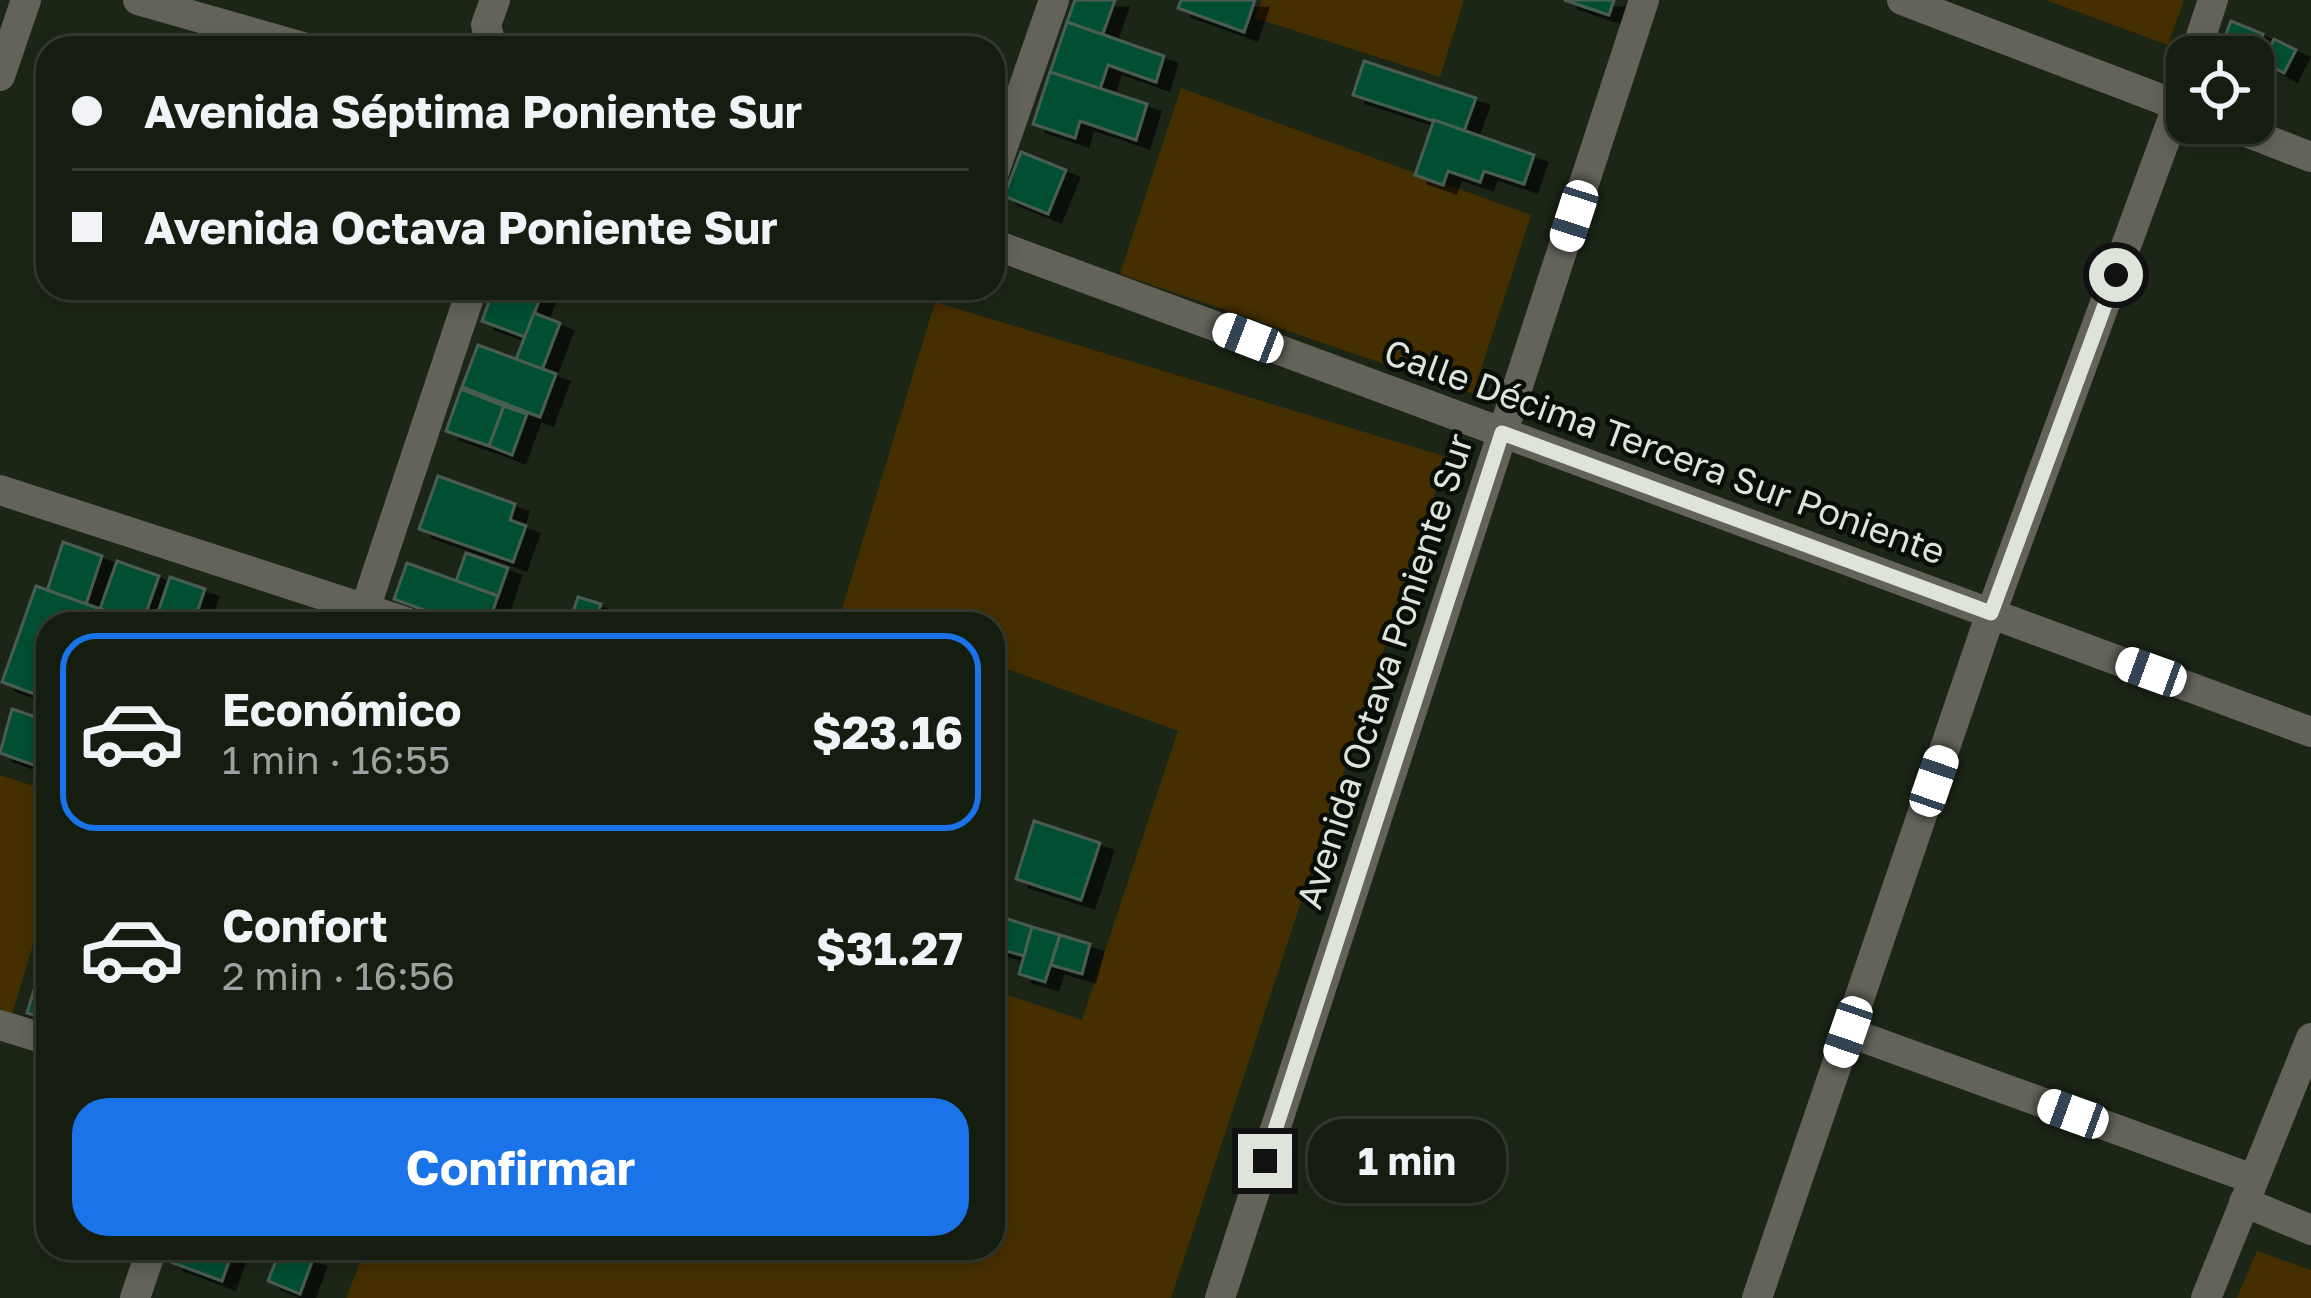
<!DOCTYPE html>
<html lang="es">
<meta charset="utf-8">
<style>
body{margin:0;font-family:"Golos Text",sans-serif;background:#22291e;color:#f1f3f6;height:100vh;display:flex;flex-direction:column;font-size:45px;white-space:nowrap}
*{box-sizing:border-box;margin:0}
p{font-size:39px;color:#9da19f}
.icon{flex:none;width:66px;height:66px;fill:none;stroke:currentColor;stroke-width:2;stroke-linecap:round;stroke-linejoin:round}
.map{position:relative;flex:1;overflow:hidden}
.side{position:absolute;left:36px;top:612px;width:969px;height:648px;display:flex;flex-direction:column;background:#151c10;border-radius:36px;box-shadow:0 6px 18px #0003,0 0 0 3px #343a30}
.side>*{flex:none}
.guide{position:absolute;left:36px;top:36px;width:969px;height:264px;border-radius:36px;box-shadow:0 6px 18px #0003,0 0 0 3px #343a30;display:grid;align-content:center;height:264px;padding:0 36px;background:#151c10}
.controls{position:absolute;left:2166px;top:36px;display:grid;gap:24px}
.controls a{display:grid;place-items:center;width:108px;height:108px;border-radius:24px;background:#151c10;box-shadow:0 6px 18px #0003,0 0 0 3px #343a30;font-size:60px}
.end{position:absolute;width:54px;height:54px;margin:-27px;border:15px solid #dee4da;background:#111;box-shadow:0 0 0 6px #111}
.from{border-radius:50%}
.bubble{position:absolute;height:84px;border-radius:36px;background:#151c10;box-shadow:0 6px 18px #0003,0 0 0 3px #343a30;font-size:39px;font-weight:700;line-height:84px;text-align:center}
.car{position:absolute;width:36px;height:72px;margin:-36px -18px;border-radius:15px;box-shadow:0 0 9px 3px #0007;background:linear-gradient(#fff 24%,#345 0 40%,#fff 0 76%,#345 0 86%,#fff 0)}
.guide b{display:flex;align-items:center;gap:42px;height:114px;font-size:45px}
.guide b+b{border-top:3px solid #343a30}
.guide i{width:30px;height:30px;background:#f1f3f6}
ul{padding:21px 0 0;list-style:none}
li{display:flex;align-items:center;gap:36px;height:198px;margin:0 24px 18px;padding:0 12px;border:6px solid transparent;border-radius:36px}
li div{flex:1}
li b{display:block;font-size:45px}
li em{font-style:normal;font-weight:700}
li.active{border-color:#1a73e8}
li>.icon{width:108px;height:108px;stroke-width:1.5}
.cta{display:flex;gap:24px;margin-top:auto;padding:24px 36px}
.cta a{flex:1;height:138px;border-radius:36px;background:#1a73e8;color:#fff;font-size:48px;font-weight:700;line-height:138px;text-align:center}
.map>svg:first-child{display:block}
</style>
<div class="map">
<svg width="2311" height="1298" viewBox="0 0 2311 1298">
<defs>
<filter id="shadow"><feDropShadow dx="13" dy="8" stdDeviation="0" flood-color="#0009"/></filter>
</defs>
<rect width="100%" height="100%" fill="#1c2616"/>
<g fill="#452f00">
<polygon points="1262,0 1464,0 1440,77 1255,18"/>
<polygon points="2046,0 2184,0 2168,45"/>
<polygon points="1181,88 1531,215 1473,394 1120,274"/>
<polygon points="935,302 1447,457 1171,1298 346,1298 366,1248 993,1248 993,990 1082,1020 1178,731 993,664 993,624 883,624 842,609"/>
<polygon points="0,775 48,791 48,949 33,945 12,1014 0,1010"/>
<polygon points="2257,1251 2311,1270 2311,1298 2237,1298"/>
</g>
<g fill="#004f33" stroke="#495d52" stroke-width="3" filter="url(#shadow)">
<polygon points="1075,0 1115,0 1102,36 1067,22"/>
<polygon points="1181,0 1255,0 1244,32 1178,8"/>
<polygon points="1564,0 1614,0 1609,15"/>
<polygon points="2231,21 2263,34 2253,59 2217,57"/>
<polygon points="1067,22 1164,56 1156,82 1108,65 1100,89 1050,72"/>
<polygon points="2274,39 2296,50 2284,73 2263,62"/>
<polygon points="1364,61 1476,98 1464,131 1353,95"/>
<polygon points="1050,72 1147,104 1136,140 1080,121 1075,138 1033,124"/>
<polygon points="1434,120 1534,155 1524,184 1484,171 1480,182 1448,171 1443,185 1415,175"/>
<polygon points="1021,152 1066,170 1048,214 1004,196"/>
<polygon points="494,288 544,288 525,337 482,321"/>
<polygon points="534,313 560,323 542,370 516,359"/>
<polygon points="478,345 556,374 540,417 462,387"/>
<polygon points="461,389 504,406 489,446 446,431"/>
<polygon points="504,406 527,414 512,455 489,446"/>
<polygon points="438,476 515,504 510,520 526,526 513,562 419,529"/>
<polygon points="63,542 102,556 86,604 47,591"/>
<polygon points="466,553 508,568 498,596 456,581"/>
<polygon points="117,561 159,576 142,624 100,609"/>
<polygon points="407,563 498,596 488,624 462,624 394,599"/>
<polygon points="170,577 205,589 193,624 154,624"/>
<polygon points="36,586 142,624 48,624 48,699 2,682"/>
<polygon points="578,597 601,604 594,624 553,624 557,613 571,618"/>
<polygon points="12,709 48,721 48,770 0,753"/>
<polygon points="1034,821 1100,843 1081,900 1016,879"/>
<polygon points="993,914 1032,927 1024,956 993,947"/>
<polygon points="1032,927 1060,935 1045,982 1019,974"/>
<polygon points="1060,935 1090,944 1082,974 1051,965"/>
<polygon points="45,954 48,955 48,1019 27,1013"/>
<polygon points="176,1248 234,1248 222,1281 171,1262"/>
<polygon points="281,1248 313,1259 300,1294 268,1281"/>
</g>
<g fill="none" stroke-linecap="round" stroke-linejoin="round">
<g stroke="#63635a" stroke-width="30">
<polyline points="138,0 306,48"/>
<polyline points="1902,0 2187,109"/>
<polyline points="492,48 486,25 495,0"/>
<polyline points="2194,57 2213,0"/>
<polyline points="0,76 26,0"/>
<polyline points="2223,123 2311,157"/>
<polyline points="993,175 1054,0"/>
<polyline points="993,244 2311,732"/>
<polyline points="0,490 412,624"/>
<polyline points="360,624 472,288"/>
<polyline points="0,1025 48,1040"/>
<polyline points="1848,1032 2253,1179"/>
<polyline points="2244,1202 2311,1230"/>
<polyline points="135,1298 152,1248"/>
<polyline points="1220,1298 1644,0"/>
<polyline points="1757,1298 1991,613 2187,80"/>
<polyline points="2206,1298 2311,1038"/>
</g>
</g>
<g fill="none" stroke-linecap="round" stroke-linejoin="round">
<polyline stroke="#dee4da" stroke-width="15" points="1265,1161 1502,433 1991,613 2116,275"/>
</g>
<g text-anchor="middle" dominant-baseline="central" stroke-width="9" stroke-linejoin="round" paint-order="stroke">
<g font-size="36" fill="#dee4da" stroke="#090d07">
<text transform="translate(1665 451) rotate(20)">Calle Décima Tercera Sur Poniente</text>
<text transform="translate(1384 671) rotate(-72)">Avenida Octava Poniente Sur</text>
</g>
</g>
</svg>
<div class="controls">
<a><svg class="icon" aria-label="locate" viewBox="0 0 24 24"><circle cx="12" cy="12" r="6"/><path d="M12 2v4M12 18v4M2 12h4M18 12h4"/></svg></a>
</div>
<i class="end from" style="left:2116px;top:275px"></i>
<i class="end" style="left:1265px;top:1161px"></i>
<div class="bubble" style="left:1308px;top:1119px;width:198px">1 min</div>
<i class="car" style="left:1574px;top:216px;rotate:198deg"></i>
<i class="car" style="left:1248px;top:338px;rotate:291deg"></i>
<i class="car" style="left:2151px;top:672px;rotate:290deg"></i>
<i class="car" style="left:1934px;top:781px;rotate:19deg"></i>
<i class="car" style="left:1848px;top:1032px;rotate:199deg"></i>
<i class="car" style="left:2073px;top:1114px;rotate:290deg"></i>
<div class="guide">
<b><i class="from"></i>Avenida Séptima Poniente Sur</b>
<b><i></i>Avenida Octava Poniente Sur</b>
</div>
<section class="side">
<ul>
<li class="active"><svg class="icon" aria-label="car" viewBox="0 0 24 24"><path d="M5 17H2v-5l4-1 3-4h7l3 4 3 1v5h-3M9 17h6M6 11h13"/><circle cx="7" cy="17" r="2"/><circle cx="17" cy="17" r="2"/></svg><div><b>Económico</b><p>1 min · 16:55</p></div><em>$23.16</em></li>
<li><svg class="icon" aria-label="car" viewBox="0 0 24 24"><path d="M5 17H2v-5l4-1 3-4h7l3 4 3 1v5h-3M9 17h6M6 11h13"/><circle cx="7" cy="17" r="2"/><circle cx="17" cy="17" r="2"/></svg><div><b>Confort</b><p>2 min · 16:56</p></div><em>$31.27</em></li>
</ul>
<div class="cta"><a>Confirmar</a></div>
</section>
</div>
